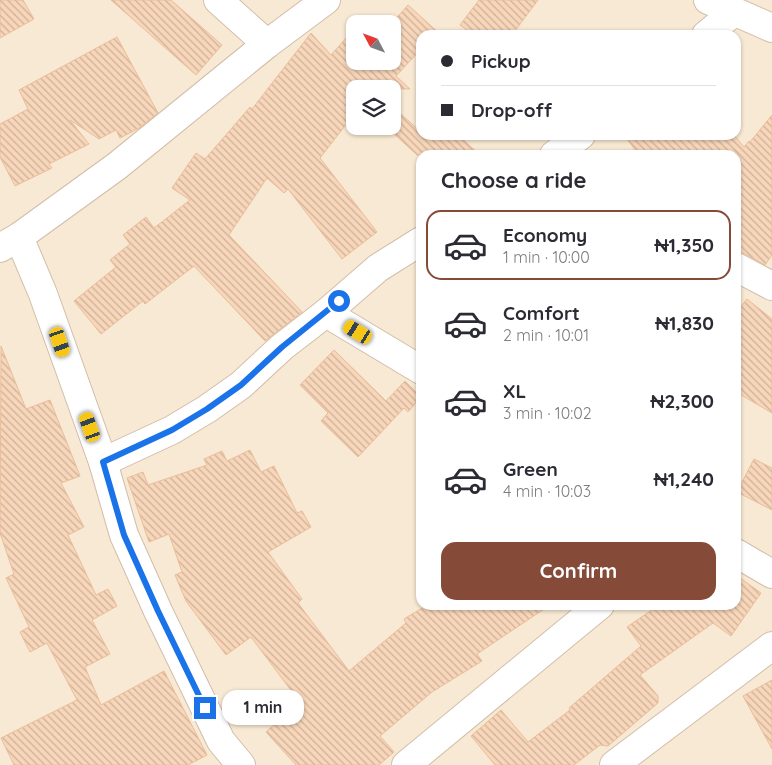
<!DOCTYPE html>
<meta charset="utf-8">
<style>
body{margin:0;font-family:Quicksand,sans-serif;background:#f2f2f3;color:#2b2b33;height:100vh;display:flex;flex-direction:column;font-size:19px;white-space:nowrap}
*{box-sizing:border-box;margin:0}
p{font-size:16px;color:#7c7c81}
.icon{flex:none;width:28px;height:28px;fill:none;stroke:currentColor;stroke-width:2;stroke-linecap:round;stroke-linejoin:round}
.map{position:relative;flex:1;overflow:hidden}
.drawer{position:absolute;left:416px;top:150px;width:325px;height:460px;display:flex;flex-direction:column;background:#fff;border-radius:15px;box-shadow:0 1px 4px #0004}
.drawer>*{flex:none}
.guide{position:absolute;left:416px;top:30px;width:325px;height:110px;border-radius:15px;box-shadow:0 1px 4px #0004;display:grid;align-content:center;height:110px;padding:0 25px;background:#fff}
.needle{width:32px;rotate:311deg}
.buttons{position:absolute;left:346px;top:15px;display:grid;gap:10px}
.buttons a{display:grid;place-items:center;width:55px;height:55px;border-radius:10px;background:#fff;box-shadow:0 1px 4px #0004;font-size:25px}
.end{position:absolute;width:22px;height:22px;margin:-11px;border:6px solid #1a73e8;background:#fff;box-shadow:0 0 0 2px #fff}
.from{border-radius:50%}
.bubble{position:absolute;height:35px;border-radius:15px;background:#fff;box-shadow:0 1px 4px #0004;font-size:16px;font-weight:700;line-height:35px;text-align:center}
.car{position:absolute;width:15px;height:30px;margin:-15px -8px;border-radius:6px;box-shadow:0 0 4px 1px #0007;background:linear-gradient(#f5c518 24%,#345 0 40%,#f5c518 0 76%,#345 0 86%,#f5c518 0)}
.guide b{display:flex;align-items:center;gap:18px;height:48px;font-size:19px}
.guide b+b{border-top:1px solid #e1e1e2}
.guide i{width:12px;height:12px;background:#2b2b33}
ul{padding:0;list-style:none}
li{display:flex;align-items:center;gap:15px;height:70px;margin:0 10px 8px;padding:0 15px;border:2px solid transparent;border-radius:15px}
li div{flex:1}
li b{display:block;font-size:19px}
li em{font-style:normal;font-weight:700}
li.current{border-color:#864a38}
li>.icon{width:45px;height:45px;stroke-width:1.5}
h2{padding:0 25px;font-size:22px;line-height:60px}
.button{display:flex;gap:10px;margin-top:auto;padding:10px 25px}
.button a{flex:1;height:58px;border-radius:15px;background:#864a38;color:#fff;font-size:20px;font-weight:700;line-height:58px;text-align:center}
.map>svg:first-child{display:block}
</style>
<div class="map">
<svg width="772" height="765" viewBox="0 0 772 765">
<defs>
<pattern id="building-back-hatch" width="6" height="6" patternUnits="userSpaceOnUse" patternTransform="scale(1.25)"><rect width="6" height="6" fill="#f7d6ba"/><path d="M-1 5l2 2M0 0l6 6M5-1l2 2" fill="none" stroke="#cdb199"/></pattern>
</defs>
<rect width="100%" height="100%" fill="#fff6e6"/>
<path fill="#f7e9d3" fill-rule="evenodd" d="M0,0H772V765H0ZM355,24H392V61H355ZM421,35H736V135H421ZM355,89H392V126H355ZM421,155H736V605H421Z"/>
<g fill="url(#building-back-hatch)" stroke="#ecbd99">
<polygon points="0,0 23,0 34,19 0,38"/>
<polygon points="111,0 171,0 222,45 196,75"/>
<polygon points="479,0 538,0 512,35 474,35 460,25"/>
<polygon points="408,5 441,35 421,35 421,49 396,76 410,89 355,89 355,113 320,158 377,232 342,259 288,189 284,193 267,178 229,235 302,312 265,341 194,266 145,304 143,301 101,334 74,301 116,267 110,260 130,244 123,235 146,217 154,228 190,200 172,188 196,153 205,159 250,107 252,109 311,33 331,55 355,28 355,61 392,61 392,23"/>
<polygon points="117,37 158,113 139,128 120,138 116,130 99,139 70,120 89,144 49,164 52,168 15,186 0,157 0,124 28,109 19,90"/>
<polygon points="392,106 421,132 421,135 458,135 480,155 417,155 392,132"/>
<polygon points="772,115 772,255 765,265 743,253 736,252 737,155 639,155 624,135 734,135 744,147 749,141 750,142"/>
<polygon points="747,299 772,319 772,413 736,392 736,313"/>
<polygon points="1,346 26,409 50,400 80,476 61,483 84,527 68,535 96,595 108,589 117,606 92,620 110,654 85,667 101,705 164,671 207,755 188,765 14,765 1,738 77,700 47,643 30,652 20,632 29,627 6,578 14,574 0,533"/>
<polygon points="334,350 386,401 405,381 421,397 408,412 404,408 358,457 321,421 328,413 300,385"/>
<polygon points="250,450 261,472 274,466 297,513 302,511 311,527 268,552 302,599 298,603 349,671 406,623 404,619 427,605 550,605 477,654 482,661 432,692 380,736 394,752 379,765 296,765 266,732 299,701 251,637 226,655 186,601 175,575 182,572 169,534 149,542 127,478 143,472 148,485 207,465 204,459 222,451 227,461"/>
<polygon points="754,459 772,468 772,510 737,492"/>
<polygon points="736,575 761,593 731,636 713,623 640,675 658,696 658,703 608,746 600,745 574,765 495,765 471,736 501,710 528,742 570,710 569,708 641,646 627,627 659,605 736,605"/>
<polygon points="772,680 772,749 743,696"/>
</g>
<g fill="none" stroke-linecap="round" stroke-linejoin="round">
<defs>
<g id="minor">
<polyline points="218,0 267,44"/>
<polyline points="708,0 772,28"/>
<polyline points="706,35 734,12"/>
<polyline points="554,155 581,135"/>
<polyline points="19,237 43,294 103,462 124,535 158,611 221,741 241,765"/>
<polyline points="0,248 19,237 117,166 267,44 326,0"/>
<polyline points="736,267 772,286"/>
<polyline points="326,313 421,370"/>
<polyline points="103,462 172,430 207,409 241,385 282,347 326,313 378,268 421,241"/>
<polyline points="736,553 772,574"/>
<polyline points="406,765 600,605"/>
<polyline points="614,765 772,646"/>
</g>
</defs>
<use href="#minor" stroke="#d2beaa" stroke-width="30"/>
<use href="#minor" stroke="#fff" stroke-width="28"/>
</g>
<g fill="none" stroke-linecap="round" stroke-linejoin="round">
<polyline stroke="#1a73e8" stroke-width="6" points="205,708 158,611 124,535 103,462 172,430 207,409 241,385 282,347 339,301"/>
</g>
</svg>
<div class="buttons">
<a><svg class="needle" viewBox="-14 -14 28 28"><path d="M0-13l5 13h-10z" fill="#e53935"/><path d="M0 13l5-13h-10z" fill="#7c7c81"/></svg></a>
<a><svg class="icon" aria-label="layers" viewBox="0 0 24 24"><path d="M12 4l9 5-9 5-9-5zM3 14l9 5 9-5"/></svg></a>
</div>
<i class="end from" style="left:339px;top:301px"></i>
<i class="end" style="left:205px;top:708px"></i>
<div class="bubble" style="left:222px;top:690px;width:82px">1 min</div>
<i class="car" style="left:358px;top:332px;rotate:301deg"></i>
<i class="car" style="left:60px;top:342px;rotate:161deg"></i>
<i class="car" style="left:90px;top:427px;rotate:340deg"></i>
<div class="guide">
<b><i class="from"></i>Pickup</b>
<b><i></i>Drop-off</b>
</div>
<section class="drawer">
<h2>Choose a ride</h2>
<ul>
<li class="current"><svg class="icon" aria-label="car" viewBox="0 0 24 24"><path d="M5 17H2v-5l4-1 3-4h7l3 4 3 1v5h-3M9 17h6M6 11h13"/><circle cx="7" cy="17" r="2"/><circle cx="17" cy="17" r="2"/></svg><div><b>Economy</b><p>1 min · 10:00</p></div><em>₦1,350</em></li>
<li><svg class="icon" aria-label="car" viewBox="0 0 24 24"><path d="M5 17H2v-5l4-1 3-4h7l3 4 3 1v5h-3M9 17h6M6 11h13"/><circle cx="7" cy="17" r="2"/><circle cx="17" cy="17" r="2"/></svg><div><b>Comfort</b><p>2 min · 10:01</p></div><em>₦1,830</em></li>
<li><svg class="icon" aria-label="car" viewBox="0 0 24 24"><path d="M5 17H2v-5l4-1 3-4h7l3 4 3 1v5h-3M9 17h6M6 11h13"/><circle cx="7" cy="17" r="2"/><circle cx="17" cy="17" r="2"/></svg><div><b>XL</b><p>3 min · 10:02</p></div><em>₦2,300</em></li>
<li><svg class="icon" aria-label="car" viewBox="0 0 24 24"><path d="M5 17H2v-5l4-1 3-4h7l3 4 3 1v5h-3M9 17h6M6 11h13"/><circle cx="7" cy="17" r="2"/><circle cx="17" cy="17" r="2"/></svg><div><b>Green</b><p>4 min · 10:03</p></div><em>₦1,240</em></li>
</ul>
<div class="button"><a>Confirm</a></div>
</section>
</div>
